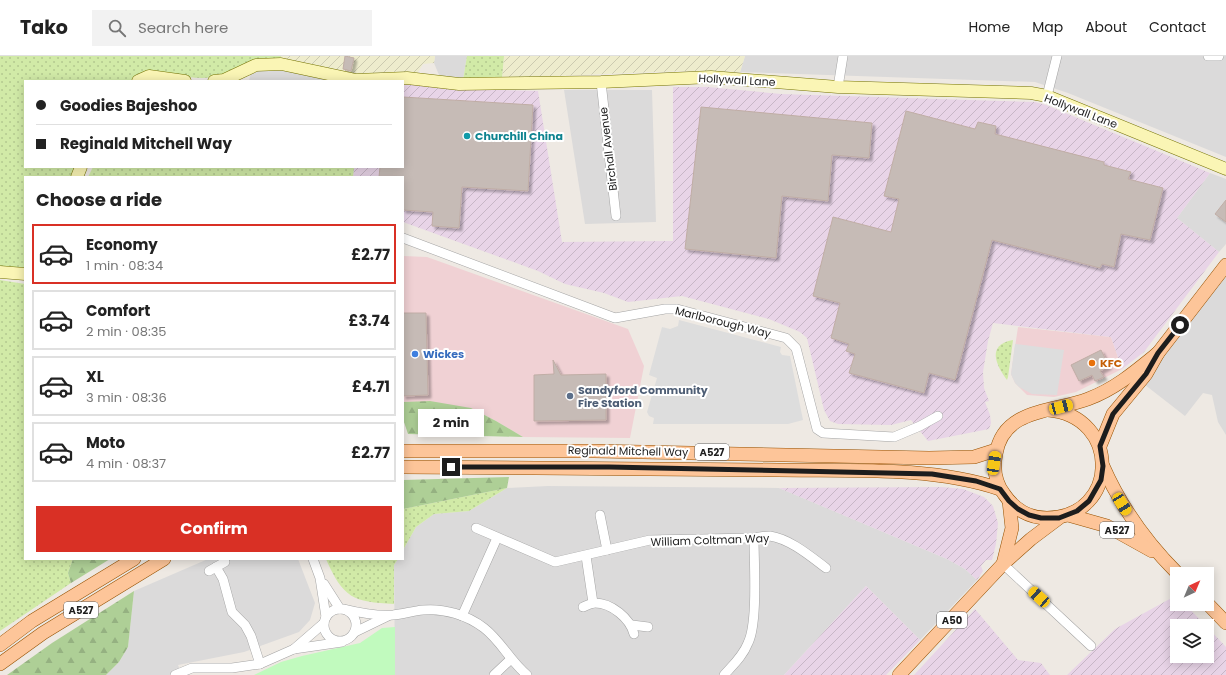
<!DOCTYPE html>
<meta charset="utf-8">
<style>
body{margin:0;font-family:Poppins,sans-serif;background:#f2f2f2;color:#222;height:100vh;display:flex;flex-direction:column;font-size:15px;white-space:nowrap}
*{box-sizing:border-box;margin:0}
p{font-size:13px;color:#767676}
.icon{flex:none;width:22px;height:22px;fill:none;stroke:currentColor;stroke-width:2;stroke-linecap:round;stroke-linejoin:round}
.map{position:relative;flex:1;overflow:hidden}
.details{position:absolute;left:24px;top:120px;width:380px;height:384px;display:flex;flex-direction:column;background:#fff;border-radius:0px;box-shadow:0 2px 10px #0003}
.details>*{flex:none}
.guide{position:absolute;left:24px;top:24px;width:380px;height:88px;border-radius:0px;box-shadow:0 2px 10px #0003;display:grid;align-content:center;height:88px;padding:0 12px;background:#fff}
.needle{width:26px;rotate:44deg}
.controls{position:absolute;left:1170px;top:511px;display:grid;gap:8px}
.controls a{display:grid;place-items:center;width:44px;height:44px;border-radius:0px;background:#fff;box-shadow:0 2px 10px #0003;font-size:20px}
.end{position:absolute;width:18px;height:18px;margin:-9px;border:5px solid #1d1d1d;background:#fff;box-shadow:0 0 0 2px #fff}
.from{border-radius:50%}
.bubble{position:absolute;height:28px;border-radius:0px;background:#fff;box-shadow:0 2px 10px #0003;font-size:13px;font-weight:700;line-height:28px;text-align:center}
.car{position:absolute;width:12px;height:24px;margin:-12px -6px;border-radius:5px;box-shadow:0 0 3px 1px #0007;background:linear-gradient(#f5c518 24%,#345 0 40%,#f5c518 0 76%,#345 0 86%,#f5c518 0)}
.guide b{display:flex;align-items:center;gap:14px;height:38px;font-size:15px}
.guide b+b{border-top:1px solid #e0e0e0}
.guide i{width:10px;height:10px;background:#222}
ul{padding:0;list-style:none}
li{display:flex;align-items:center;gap:12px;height:60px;margin:0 8px 6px;padding:0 4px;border:2px solid #e0e0e0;border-radius:0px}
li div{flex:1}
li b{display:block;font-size:15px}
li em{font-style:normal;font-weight:700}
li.on{border-color:#d93025}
li>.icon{width:36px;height:36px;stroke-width:1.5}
h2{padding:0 12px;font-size:18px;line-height:48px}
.primary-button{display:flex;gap:8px;margin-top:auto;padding:8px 12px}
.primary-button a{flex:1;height:46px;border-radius:0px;background:#d93025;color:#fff;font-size:16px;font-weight:700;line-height:46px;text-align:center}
header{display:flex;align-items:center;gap:24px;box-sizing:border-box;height:56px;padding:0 20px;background:#fff;border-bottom:1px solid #e0e0e0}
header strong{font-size:19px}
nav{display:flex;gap:22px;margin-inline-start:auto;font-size:14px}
.search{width:280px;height:36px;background:#f2f2f2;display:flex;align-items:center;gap:10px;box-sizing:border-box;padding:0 14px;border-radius:0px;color:#767676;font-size:15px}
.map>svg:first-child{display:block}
</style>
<header>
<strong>Tako</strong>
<div class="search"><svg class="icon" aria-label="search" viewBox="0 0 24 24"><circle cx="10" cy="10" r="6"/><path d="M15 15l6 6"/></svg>Search here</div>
<nav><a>Home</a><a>Map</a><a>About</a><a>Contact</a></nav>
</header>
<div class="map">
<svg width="1226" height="619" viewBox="0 0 1226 619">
<defs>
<pattern id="industrial-furrows" width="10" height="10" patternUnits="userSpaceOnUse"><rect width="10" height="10" fill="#e8d4e7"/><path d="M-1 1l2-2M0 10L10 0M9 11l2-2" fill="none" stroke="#c7b6c6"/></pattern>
<pattern id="farmland-furrows" width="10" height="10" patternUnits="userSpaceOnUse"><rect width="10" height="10" fill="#eeeccd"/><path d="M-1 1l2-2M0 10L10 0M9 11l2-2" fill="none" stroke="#cccab0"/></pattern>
<pattern id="grass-dots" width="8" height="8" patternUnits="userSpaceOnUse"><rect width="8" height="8" fill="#d1eaa7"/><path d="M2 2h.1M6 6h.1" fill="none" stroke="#b3c88f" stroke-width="1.8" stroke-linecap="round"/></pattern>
<pattern id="forest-firs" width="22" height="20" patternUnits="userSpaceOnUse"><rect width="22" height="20" fill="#aecf96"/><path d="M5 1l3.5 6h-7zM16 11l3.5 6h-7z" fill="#95b181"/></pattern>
<filter id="shadow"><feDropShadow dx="3" dy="3" stdDeviation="1" flood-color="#0004"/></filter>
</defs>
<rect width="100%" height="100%" fill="#eee9e3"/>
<g fill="#dbdada">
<polygon points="435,0 467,0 463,24 439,19 434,7"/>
<polygon points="745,0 1226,0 1226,101 1068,37 1035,26 740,16"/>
<polygon points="289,14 337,25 249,25 251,15"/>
<polygon points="564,34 652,34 656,166 585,168"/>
<polygon points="1210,117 1226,123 1226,188 1219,196 1177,162"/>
<polygon points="1226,221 1226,379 1218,366 1212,339 1203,337 1185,360 1140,325"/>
<polygon points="548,430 779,432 947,503 965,513 977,524 920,584 866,530 784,619 395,619 394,509 398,503 403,503 403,494 416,471 434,458 469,455 507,432"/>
<polygon points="208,503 298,503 315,547 310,564 299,576 244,596 178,609 182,619 106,619 119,606 128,591 134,535"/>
</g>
<g fill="#f0d1d4">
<polygon points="403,200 427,201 628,273 644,310 630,382 523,381 496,365 471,352 403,346"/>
<polygon points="1018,271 1111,281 1122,313 1076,336 1054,341 1027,339 1015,327 1011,318"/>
</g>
<g fill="url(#industrial-furrows)">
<polygon points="403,26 459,33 538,35 562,186 673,185 673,31 708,31 781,38 1035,46 1046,49 1210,117 1177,162 1219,196 1144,296 1122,313 1111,281 993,267 988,285 983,316 984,332 989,345 985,346 990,359 991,367 989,373 928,385 911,364 891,369 838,368 830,365 824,354 807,282 800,276 769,263 682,240 628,246 604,237 565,228 538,215 403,166 403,121 353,121 354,111 403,111"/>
<polygon points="942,431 963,433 984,441 993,450 998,467 996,488 992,504 986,504 981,510 983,515 977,524 965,513 947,503 779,432"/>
<polygon points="866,530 920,584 886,619 784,619"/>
<polygon points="1177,539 1177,548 1185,548 1206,570 1177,570 1177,600 1207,600 1207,571 1226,591 1226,619 1067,619 1115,573"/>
<polygon points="975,553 1018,604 1041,607 1050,619 914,619"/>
</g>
<g fill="url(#farmland-furrows)">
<polygon points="281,0 435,0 434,7 423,8 417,18 390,16 346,19 280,3"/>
<polygon points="504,0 745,0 740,16 685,15 502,22"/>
</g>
<g fill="url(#grass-dots)">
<path d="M0,0H281L280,3C263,2 251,6 236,13C231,15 225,19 219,20C195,26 170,16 146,15L134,25H25V111H78L74,121H25V213L0,211Z"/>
<polygon points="467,0 504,0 502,22 463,24"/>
<polygon points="93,111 354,111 353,121 88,121"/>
<polygon points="0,224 25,228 25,503 73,503 68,517 71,527 0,575"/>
<path d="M1013,284L1008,321L1007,324C996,309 986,289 1013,284Z"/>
<polygon points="507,432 469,455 434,458 416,471 403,494 403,453"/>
<path d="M326,503H398L394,509V548C353,546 343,542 326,503Z"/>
</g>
<g fill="url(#forest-firs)">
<polygon points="430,345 471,352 496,365 523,381 408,378 403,363 403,346"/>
<polygon points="509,421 507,432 403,453 403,424"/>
<polygon points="73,503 110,503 71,527 68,517"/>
<polygon points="134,535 128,591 119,606 106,619 7,619 52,587"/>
</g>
<polygon fill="#c1fabe" points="395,571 395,619 254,619 281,606 302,600 360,587 382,572"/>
<g fill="#ddd">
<polygon points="679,264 781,291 780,296 782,299 790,300 803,364 788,368 653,368 654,362 649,360 647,356 657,322 649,319 662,271 670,273 678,270"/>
<polygon points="1015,288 1064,294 1057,339 1032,338 1019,331 1015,327 1011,318"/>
</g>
<g fill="#c6bbb6" stroke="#c0ada5" filter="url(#shadow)">
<polygon points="345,0 354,2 351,15 343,13"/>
<polygon points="403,41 533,49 528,135 462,131 459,172 432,170 433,156 403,154 403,121 379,121 380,111 403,111"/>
<polygon points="701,51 872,67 869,102 832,99 828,145 782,140 776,202 685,193"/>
<polygon points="906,55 975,73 978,66 996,70 995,78 1104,106 1104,109 1131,116 1128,123 1163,132 1150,184 1121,178 1114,211 1102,208 1100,212 992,184 955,324 929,317 924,337 849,317 855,298 846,295 849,288 831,282 840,247 813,240 833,161 891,176 899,143 884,140"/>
<polygon points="1226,144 1226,166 1215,158"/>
<polygon points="403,257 426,257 428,339 403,340"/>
<polygon points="1101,294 1109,310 1100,315 1104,321 1095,325 1092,319 1079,325 1071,309"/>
<polygon points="553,304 561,319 606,318 606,364 534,365 534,319 554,318"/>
</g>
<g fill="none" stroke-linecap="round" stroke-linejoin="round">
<defs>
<g id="street">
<polyline points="1208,0 1219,0"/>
<polyline points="601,26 616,160"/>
<polyline points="838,31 843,0"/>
<polyline points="1047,40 1057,0"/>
<polyline points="403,182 615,262 665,253 677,253 786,282 796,292 817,373 823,377 894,381 920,370 938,360"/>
<polyline points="600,459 607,494"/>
<path d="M476,472L555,506L650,484L754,482C759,481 766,480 770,480C790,483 810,500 826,512"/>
<polyline points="586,500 593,547"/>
<polyline points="313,503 320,522 326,561"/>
<polyline points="1003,508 1091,590"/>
<polyline points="216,511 223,523 232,556 245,569 251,580 260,608"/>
<polyline points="209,515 225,506"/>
<polyline points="324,528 340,553"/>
<path d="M583,551C586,550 591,547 595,547C611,547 630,562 634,578"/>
<circle cx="340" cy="569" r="16"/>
<path d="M344,553C360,557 377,560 393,559C403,558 413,555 423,554C444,552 467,559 484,572C501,585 510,605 527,619"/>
<polyline points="462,560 497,482"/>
<polyline points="632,569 648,571"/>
<polyline points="355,576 388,560"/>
<polyline points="294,593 324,567"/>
<polyline points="175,619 192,612 232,612 260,608 294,593 342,586"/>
<polyline points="494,619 511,603"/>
<path d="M724,619C733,609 743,600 748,587C758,567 754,507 754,482"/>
</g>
<g id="secondary">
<polyline points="138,25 149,20 185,25"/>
<polyline points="214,25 224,24 256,9 281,8 356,24 407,22 459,28 601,26 711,21 838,31 1031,37 1047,40 1226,113"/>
<polyline points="77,121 81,111"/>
<polyline points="0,216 25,218"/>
</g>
<g id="primary">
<path d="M1048,354C1121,360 1120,461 1047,462C1029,462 1014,453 1004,438C995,426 993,413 996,398C1003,352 1054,356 1088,343C1115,333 1136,315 1158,297"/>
<polyline points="1100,390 1113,358 1146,318 1158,297 1226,209"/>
<polyline points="403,395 594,395 929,402 974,401 996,394"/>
<path d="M1103,410C1121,451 1146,486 1178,518"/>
<path d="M403,411C528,411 653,412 778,414C850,415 932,410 1000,433"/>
<polyline points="1068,459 1107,470 1152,495"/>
<polyline points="1003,508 1012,472 1009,445"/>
<polyline points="1207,547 1226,567"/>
<polyline points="0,589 32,565 134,503"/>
<polyline points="0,608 43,577 164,503"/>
<polyline points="899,619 1003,508 1031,483 1059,462"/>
</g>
</defs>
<use href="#street" stroke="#a4a4a4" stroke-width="10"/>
<use href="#secondary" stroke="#757303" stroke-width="13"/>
<use href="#primary" stroke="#965100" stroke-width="14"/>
<use href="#street" stroke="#fff" stroke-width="9"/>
<use href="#secondary" stroke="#faf5b5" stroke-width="12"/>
<use href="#primary" stroke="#fdc599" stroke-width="13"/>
</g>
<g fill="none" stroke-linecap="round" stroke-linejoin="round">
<polyline stroke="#1d1d1d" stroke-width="5" points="451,411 609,411 932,418 976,425 1000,433 1009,445 1018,453 1029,459 1041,462 1059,462 1077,455 1089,445 1101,424 1103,410 1100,390 1113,358 1146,318 1158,297 1180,269"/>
</g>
<circle fill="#0f9aa8" stroke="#fff" stroke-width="1.5" cx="467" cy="80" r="4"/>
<circle fill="#3f7fe0" stroke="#fff" stroke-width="1.5" cx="415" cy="298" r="4"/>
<circle fill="#e8710a" stroke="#fff" stroke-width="1.5" cx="1092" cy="307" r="4"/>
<circle fill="#5c6f8a" stroke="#fff" stroke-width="1.5" cx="570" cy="340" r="4"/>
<g text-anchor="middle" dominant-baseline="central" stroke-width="4" stroke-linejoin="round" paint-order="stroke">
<g fill="#fff" stroke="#616161" stroke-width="1">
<rect x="695" y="388" width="34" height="16" rx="3"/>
<rect x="1100" y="466" width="34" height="16" rx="3"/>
<rect x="64" y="546" width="34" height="16" rx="3"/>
<rect x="937" y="556" width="30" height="16" rx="3"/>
</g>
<g font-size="10" font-weight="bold" fill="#1d1d1d">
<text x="712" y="396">A527</text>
<text x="1117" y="474">A527</text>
<text x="81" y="554">A527</text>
<text x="952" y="564">A50</text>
</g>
<g font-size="11" fill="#1d1d1d" stroke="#fff">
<text transform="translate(737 24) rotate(3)">Hollywall Lane</text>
<text transform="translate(1081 55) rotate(21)">Hollywall Lane</text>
<text transform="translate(608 93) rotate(-97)">Birchall Avenue</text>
<text transform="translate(723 266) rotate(14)">Marlborough Way</text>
<text transform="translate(628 395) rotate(1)">Reginald Mitchell Way</text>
<text transform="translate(710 484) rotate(-2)">William Coltman Way</text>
</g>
<g font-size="11" font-weight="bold" fill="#0d838f" stroke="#fff" text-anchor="start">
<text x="475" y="80">Churchill China</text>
</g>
<g font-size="11" font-weight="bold" fill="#366cbe" stroke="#fff" text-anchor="start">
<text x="423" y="298">Wickes</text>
</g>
<g font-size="11" font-weight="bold" fill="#c56008" stroke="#fff" text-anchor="start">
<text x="1100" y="307">KFC</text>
</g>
<g font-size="11" font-weight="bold" fill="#4e5e75" stroke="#fff" text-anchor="start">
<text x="578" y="334">Sandyford Community<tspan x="578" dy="13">Fire Station</tspan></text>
</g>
</g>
</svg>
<div class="controls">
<a><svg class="needle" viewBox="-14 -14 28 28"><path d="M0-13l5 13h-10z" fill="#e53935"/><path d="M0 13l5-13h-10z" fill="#767676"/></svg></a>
<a><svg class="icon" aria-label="layers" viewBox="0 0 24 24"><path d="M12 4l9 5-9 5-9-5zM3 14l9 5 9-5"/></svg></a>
</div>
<i class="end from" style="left:1180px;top:269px"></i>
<i class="end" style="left:451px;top:411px"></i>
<div class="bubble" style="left:418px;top:353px;width:66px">2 min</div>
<i class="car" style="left:1061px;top:351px;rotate:75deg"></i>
<i class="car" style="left:994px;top:407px;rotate:9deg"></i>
<i class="car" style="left:1122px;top:448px;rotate:148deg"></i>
<i class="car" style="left:1039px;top:541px;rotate:312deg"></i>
<div class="guide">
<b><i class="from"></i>Goodies Bajeshoo</b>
<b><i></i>Reginald Mitchell Way</b>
</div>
<section class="details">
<h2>Choose a ride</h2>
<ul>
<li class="on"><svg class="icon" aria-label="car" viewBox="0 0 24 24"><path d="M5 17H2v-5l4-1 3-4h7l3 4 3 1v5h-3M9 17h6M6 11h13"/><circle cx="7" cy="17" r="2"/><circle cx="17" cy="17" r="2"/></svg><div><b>Economy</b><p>1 min · 08:34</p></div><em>£2.77</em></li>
<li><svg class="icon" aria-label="car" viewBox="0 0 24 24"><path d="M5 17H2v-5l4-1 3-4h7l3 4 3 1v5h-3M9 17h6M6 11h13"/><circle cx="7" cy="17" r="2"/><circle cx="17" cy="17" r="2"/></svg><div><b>Comfort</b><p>2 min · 08:35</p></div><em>£3.74</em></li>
<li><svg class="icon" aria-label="car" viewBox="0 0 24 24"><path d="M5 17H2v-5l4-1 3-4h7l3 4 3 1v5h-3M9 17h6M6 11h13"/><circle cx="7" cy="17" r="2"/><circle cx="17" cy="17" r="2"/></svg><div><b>XL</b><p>3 min · 08:36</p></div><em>£4.71</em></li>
<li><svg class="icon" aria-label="car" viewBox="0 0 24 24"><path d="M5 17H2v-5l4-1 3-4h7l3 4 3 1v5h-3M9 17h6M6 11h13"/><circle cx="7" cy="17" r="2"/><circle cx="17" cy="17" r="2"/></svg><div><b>Moto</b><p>4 min · 08:37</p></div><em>£2.77</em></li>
</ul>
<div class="primary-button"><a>Confirm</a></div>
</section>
</div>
